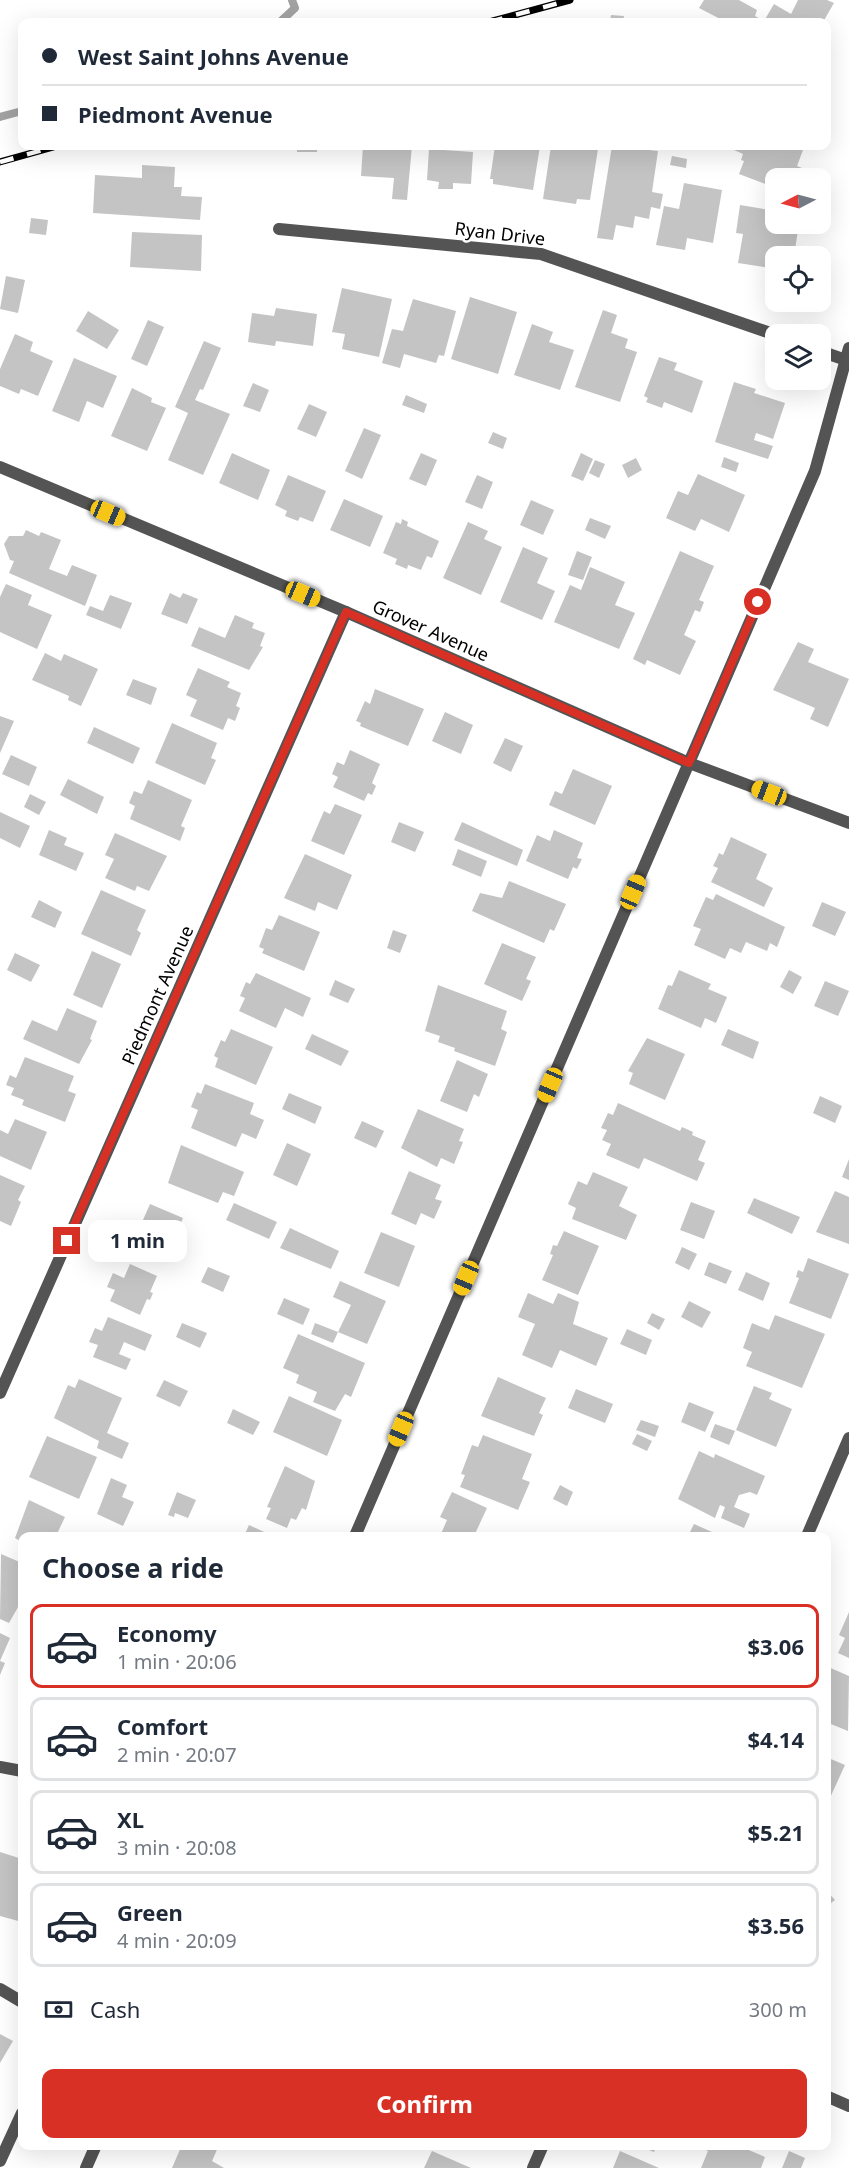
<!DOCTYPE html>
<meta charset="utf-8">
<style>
body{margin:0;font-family:"Noto Sans",sans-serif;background:#f2f2f3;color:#1f2937;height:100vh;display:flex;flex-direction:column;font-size:22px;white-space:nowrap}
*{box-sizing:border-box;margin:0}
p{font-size:20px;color:#747a83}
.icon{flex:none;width:33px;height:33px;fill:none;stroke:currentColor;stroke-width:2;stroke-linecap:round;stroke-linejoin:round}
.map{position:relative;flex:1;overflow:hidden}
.details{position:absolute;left:18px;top:1532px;width:813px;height:618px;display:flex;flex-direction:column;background:#fff;border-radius:12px;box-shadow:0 6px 24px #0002}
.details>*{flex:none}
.banner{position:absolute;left:18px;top:18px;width:813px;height:132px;border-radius:12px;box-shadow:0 6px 24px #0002;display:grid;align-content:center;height:132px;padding:0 24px;background:#fff}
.needle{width:39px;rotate:264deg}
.buttons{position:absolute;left:765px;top:168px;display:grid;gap:12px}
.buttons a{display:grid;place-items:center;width:66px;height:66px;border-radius:12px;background:#fff;box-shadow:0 6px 24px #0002;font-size:30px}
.end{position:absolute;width:27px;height:27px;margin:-14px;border:8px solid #d93025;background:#fff;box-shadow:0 0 0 3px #fff}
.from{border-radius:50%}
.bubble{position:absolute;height:42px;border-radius:12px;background:#fff;box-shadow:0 6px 24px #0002;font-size:20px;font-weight:700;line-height:42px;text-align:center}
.car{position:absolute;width:18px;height:36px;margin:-18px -9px;border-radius:8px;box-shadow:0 0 4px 2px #0007;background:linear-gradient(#f5c518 24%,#345 0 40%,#f5c518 0 76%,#345 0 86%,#f5c518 0)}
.banner b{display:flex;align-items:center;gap:21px;height:57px;font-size:22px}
.banner b+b{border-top:2px solid #e0e1e3}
.banner i{width:15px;height:15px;background:#1f2937}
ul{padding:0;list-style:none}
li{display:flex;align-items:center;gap:18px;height:84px;margin:0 12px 9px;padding:0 12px;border:3px solid #e0e1e3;border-radius:12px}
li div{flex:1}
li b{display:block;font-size:22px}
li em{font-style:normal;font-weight:700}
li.on{border-color:#d93025}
li>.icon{width:54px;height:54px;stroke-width:1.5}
h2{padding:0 24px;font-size:27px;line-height:72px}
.pay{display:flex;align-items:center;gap:15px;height:66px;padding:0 24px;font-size:22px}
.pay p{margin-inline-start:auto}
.button{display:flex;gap:12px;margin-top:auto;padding:12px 24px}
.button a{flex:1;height:69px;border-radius:12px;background:#d93025;color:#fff;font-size:24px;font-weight:700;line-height:69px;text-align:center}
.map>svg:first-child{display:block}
</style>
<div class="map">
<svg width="849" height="2168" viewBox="0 0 849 2168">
<rect width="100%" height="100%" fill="#fff"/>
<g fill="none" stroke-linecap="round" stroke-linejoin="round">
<g stroke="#a2a2a2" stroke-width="8">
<polyline points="280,22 295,8 292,0"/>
<polyline points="0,117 22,111"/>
</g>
</g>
<g fill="#c4c4c4">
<polygon points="704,0 739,0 757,10 755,16 764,21 774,4 791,14 798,0 827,0 834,3 823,22 726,22 699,8"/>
<polygon points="611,15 624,16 623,22 610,22"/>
<rect x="297" y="146" width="20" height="6"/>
<polygon points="363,146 412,146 407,200 392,199 394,178 361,176"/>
<polygon points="495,146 540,146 533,190 493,184 493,179 490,179"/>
<polygon points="551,146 585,146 598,149 590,200 577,199 576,204 543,199"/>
<polygon points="612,146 658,151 652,192 663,194 660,209 651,207 649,219 635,216 633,228 616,225 613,240 597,238"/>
<polygon points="736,146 794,146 803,150 797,166 802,168 798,178 776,178 776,188 739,174 744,161 741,160 743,154 734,150"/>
<polygon points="429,149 473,152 471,184 453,183 453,189 438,189 439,182 427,180"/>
<polygon points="672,156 687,159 686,168 670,165"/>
<polygon points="142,165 175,167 174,187 182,187 181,196 202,197 200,220 93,213 95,175 142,178"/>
<polygon points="684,183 722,190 713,243 687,238 685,250 656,245 664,206 679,209"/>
<polygon points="740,205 776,211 776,224 799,224 794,256 776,256 776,263 772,262 771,268 738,263 743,234 736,233"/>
<polygon points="31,218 48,220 46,235 29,233"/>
<polygon points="132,232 202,235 201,271 130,267"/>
<polygon points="6,276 25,280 18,313 0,309"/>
<polygon points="342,288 392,299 379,357 342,349 345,334 332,332"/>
<polygon points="470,297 517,312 498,374 451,359"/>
<polygon points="413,299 456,311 444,356 439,355 436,363 404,354 400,368 382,363 392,329 403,331"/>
<polygon points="276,308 317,314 313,346 276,341 275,346 248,342 252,313 274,316"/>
<polygon points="603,310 617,315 611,333 628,339 625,348 637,352 620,402 575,387"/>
<polygon points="88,311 119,330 107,349 76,331"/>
<polygon points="148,320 164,327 147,366 131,359"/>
<polygon points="532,324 553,332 549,342 574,350 560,390 514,375"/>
<polygon points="15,334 33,342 30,351 53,361 38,396 21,389 19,394 0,386 0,369"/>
<polygon points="204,341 221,348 203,390 200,389 195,400 230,414 203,475 168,460 188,413 175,407"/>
<polygon points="659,357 677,363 674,370 703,381 692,413 664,402 662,408 646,402 648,398 644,396"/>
<polygon points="74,358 117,376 103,408 87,401 79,422 52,411"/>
<polygon points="734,382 756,389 754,393 785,403 773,439 756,433 754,440 773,446 768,459 715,442"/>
<polygon points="253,383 269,390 260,412 243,406"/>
<polygon points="132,388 152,398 151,402 166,408 147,451 111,436"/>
<polygon points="406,395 427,404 424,413 402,405"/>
<polygon points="309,404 327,412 316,437 297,429"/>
<polygon points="364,428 381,435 362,479 345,471"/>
<polygon points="493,432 507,438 503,449 488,443"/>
<polygon points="232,453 270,470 258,500 219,483"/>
<polygon points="421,453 437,460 426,486 409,479"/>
<polygon points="581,453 593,459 583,481 571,476"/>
<polygon points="724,457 739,463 736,472 721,467"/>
<polygon points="636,458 642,470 628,478 622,465"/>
<polygon points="595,460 605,464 599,478 589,473"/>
<polygon points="698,474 745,495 729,532 701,519 695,531 666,518 678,491 688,495"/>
<polygon points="288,475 326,491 313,522 300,517 298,521 285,516 287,511 275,505"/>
<polygon points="477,475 493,482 482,509 465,502"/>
<polygon points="344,499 383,516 370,547 330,530"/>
<polygon points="531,500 554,510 543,535 520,525"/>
<polygon points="590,518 611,526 605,539 585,530"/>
<polygon points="402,519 408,522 407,526 439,541 432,558 427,556 421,570 408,565 407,569 395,564 397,559 383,553 396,522 401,524"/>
<polygon points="468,522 488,531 484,539 502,547 481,595 443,578"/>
<polygon points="26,530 39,536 41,532 61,540 49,569 67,576 72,565 97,575 85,606 9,573 14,561 10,560 4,544 9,536 23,536"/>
<polygon points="523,547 548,558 537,583 555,591 542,620 500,602"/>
<polygon points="577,551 592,557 583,580 568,575"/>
<polygon points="680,551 714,566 699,600 704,602 700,612 695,610 684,635 696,641 680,675 647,660 645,665 633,659"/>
<polygon points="590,567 625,582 615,605 635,613 619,649 554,622 570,585 581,590"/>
<polygon points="6,584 32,595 28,605 52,615 37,649 0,632 0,597"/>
<polygon points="170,593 180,598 183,593 198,599 187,624 161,614"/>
<polygon points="110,595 132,603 121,629 86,615 90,606 103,611"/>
<polygon points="235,615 254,623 252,628 265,633 260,646 263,647 249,670 191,646 199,627 225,638"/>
<polygon points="798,642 814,649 808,662 849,679 828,727 810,719 815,708 773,690"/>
<polygon points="45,653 61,661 64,654 98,669 81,706 68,700 69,696 32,680"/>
<polygon points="198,668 230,682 227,687 241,693 236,706 240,708 235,721 228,718 223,730 190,716 197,700 186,695"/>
<polygon points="133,679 157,688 151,705 126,695"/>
<polygon points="375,689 424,709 408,746 360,726 361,723 356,721 365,701 370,704"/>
<polygon points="445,712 473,725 461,754 432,741"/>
<polygon points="0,716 14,721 0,753"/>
<polygon points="172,723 217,743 211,758 216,760 205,785 155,763"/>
<polygon points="94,727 140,748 133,764 87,743"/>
<polygon points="505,738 523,746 511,772 493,763"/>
<polygon points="350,750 380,764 372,783 376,786 372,795 368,793 364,801 333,787 338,777 332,774 337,762 344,765"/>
<polygon points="11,755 37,767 29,786 2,774"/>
<polygon points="573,769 612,786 595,825 549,805 555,791 562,794"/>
<polygon points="68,779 104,797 97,814 60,795"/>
<polygon points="148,780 192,800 181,826 185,828 180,841 130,819 135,806 129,803 134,791 142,794"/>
<polygon points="30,794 46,802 39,815 24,807"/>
<polygon points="335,804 362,815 344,855 311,841 324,811 330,814"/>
<polygon points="0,812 30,826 20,848 0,838"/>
<polygon points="399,822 424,832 415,852 391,842"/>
<polygon points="462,822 523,850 517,866 454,840"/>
<polygon points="49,830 67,838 64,845 84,853 76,871 39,855"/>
<polygon points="554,830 583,843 577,858 582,859 577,869 573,867 568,879 526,861 537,835 550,841"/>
<polygon points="115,833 167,856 149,891 137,886 135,891 105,878 114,859 105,855"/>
<polygon points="731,837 767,854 756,879 773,888 764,907 711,882 718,868 713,866 716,860 719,853 723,855"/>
<polygon points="458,849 487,861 481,877 452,865"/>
<polygon points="305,854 352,875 337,910 318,902 315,911 284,898"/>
<polygon points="509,881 566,904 554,931 550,929 544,943 472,911 480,893 502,898"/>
<polygon points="101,890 146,910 137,930 141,933 131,956 81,934"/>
<polygon points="716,894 785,927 777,947 770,943 767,951 746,942 741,953 730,948 725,959 694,945 701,929 693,926 706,897 713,900"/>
<polygon points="39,900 62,912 55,928 31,917"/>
<polygon points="822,902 846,912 835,936 812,926"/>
<polygon points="279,915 320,932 304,971 262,953 264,949 259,947 266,928 272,930"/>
<polygon points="393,930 407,935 400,953 387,948"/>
<polygon points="502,943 536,957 526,979 531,981 522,1001 484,984"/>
<polygon points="92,951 121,964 102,1008 73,995"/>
<polygon points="15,953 40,965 31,982 7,970"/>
<polygon points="679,970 711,984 708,989 727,997 716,1023 705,1018 701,1028 658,1009 668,985 672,986"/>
<polygon points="789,970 802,977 793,994 780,987"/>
<polygon points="256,973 311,998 303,1017 285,1008 276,1028 239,1011 245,998 240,996 246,982 250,984"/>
<polygon points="335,980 355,989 348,1003 329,995"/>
<polygon points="825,981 849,991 838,1016 814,1006"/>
<polygon points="438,985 507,1011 501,1029 507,1032 495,1066 454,1051 455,1048 438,1042 440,1036 425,1031"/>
<polygon points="67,1008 97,1021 90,1039 92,1040 79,1064 23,1039 32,1020 57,1031"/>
<polygon points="231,1029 273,1047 256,1085 215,1067 218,1058 214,1056 221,1040 225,1042"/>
<polygon points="728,1029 759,1042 753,1059 721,1045"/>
<polygon points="312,1034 349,1051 341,1066 305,1049"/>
<polygon points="647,1038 685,1054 665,1100 629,1084 633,1073 628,1071"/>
<polygon points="25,1057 74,1076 68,1091 76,1094 65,1122 22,1105 24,1100 11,1095 14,1088 6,1085 10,1075 16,1078"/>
<polygon points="457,1060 488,1074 479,1097 474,1094 467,1112 440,1101"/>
<polygon points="205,1084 254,1103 250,1114 264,1120 256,1139 242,1133 236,1147 191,1128 198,1110 191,1107 197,1092 201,1094"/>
<polygon points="289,1093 322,1107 315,1124 282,1109"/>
<polygon points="820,1096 842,1106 835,1123 813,1113"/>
<polygon points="618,1103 680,1131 682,1127 693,1132 692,1135 706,1141 698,1160 705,1163 697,1181 644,1158 639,1169 606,1155 611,1144 602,1140 607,1130 601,1128 608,1113 613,1115"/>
<polygon points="418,1109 464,1129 459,1141 463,1142 454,1164 441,1158 437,1167 401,1148"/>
<polygon points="15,1119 47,1132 31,1170 0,1156 0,1130 8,1134"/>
<polygon points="362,1121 384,1131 376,1148 354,1138"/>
<polygon points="287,1143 311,1154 297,1186 273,1175"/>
<polygon points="181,1145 244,1172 234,1196 223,1192 218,1203 168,1183"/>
<polygon points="849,1159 849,1180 842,1177"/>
<polygon points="409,1171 441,1185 435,1199 442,1201 434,1219 421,1213 416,1225 391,1214"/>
<polygon points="593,1172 628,1187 619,1206 637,1215 626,1240 572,1219 576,1208 568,1204 578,1181 587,1185"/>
<polygon points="0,1175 25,1186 18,1200 21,1202 11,1226 0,1221"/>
<polygon points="835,1191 849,1197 849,1244 816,1232"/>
<polygon points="754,1198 800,1217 792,1234 747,1213"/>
<polygon points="691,1202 715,1211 704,1239 680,1230"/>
<polygon points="234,1203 277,1222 269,1239 226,1220"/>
<polygon points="150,1204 183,1218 167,1256 138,1243 143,1230 139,1229"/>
<polygon points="290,1228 339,1251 331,1269 280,1248"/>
<polygon points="564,1231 599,1246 578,1295 542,1280 553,1255 550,1254 553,1245 557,1246"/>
<polygon points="381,1232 415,1246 399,1287 364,1273"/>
<polygon points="682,1247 697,1254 689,1270 675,1263"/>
<polygon points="808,1258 849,1274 831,1319 789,1303 799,1278 796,1277 798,1270 803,1272"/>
<polygon points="709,1262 732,1271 726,1284 704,1275"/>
<polygon points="130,1264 157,1276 150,1292 153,1293 150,1300 147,1299 140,1315 110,1301 115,1290 107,1287 113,1273 124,1278"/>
<polygon points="208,1267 230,1276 223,1292 201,1282"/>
<polygon points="746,1272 770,1283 763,1301 738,1290"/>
<polygon points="340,1281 386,1301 367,1344 338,1332 351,1305 333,1297"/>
<polygon points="528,1293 553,1304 558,1293 579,1302 573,1324 608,1338 596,1366 560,1350 552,1368 522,1355 535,1324 518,1317"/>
<polygon points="284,1298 310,1309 303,1325 277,1314"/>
<polygon points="689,1301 711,1312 702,1328 681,1317"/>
<polygon points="652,1313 665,1319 659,1330 647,1323"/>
<polygon points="775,1315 825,1334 802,1388 746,1366 752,1352 743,1348 752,1323 769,1330"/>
<polygon points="108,1317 152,1335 145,1351 124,1342 119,1354 131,1359 126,1370 93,1357 98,1345 89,1342 95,1328 102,1331"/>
<polygon points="182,1323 207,1333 200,1348 176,1337"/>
<polygon points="315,1323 338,1332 333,1343 311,1334"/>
<polygon points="627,1329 652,1340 646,1355 620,1344"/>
<polygon points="298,1334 365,1363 351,1397 345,1394 335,1411 313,1402 317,1392 296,1383 299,1375 283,1368"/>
<polygon points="498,1377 546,1398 539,1413 543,1415 534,1436 481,1416"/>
<polygon points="79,1379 122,1398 107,1433 129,1443 122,1459 97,1448 99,1441 54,1418 68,1385 75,1388"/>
<polygon points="164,1380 188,1391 180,1407 156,1396"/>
<polygon points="754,1386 772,1393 769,1399 792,1409 776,1447 736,1430"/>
<polygon points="576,1389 613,1404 605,1423 568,1408"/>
<polygon points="289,1396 342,1420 327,1456 273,1432"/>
<polygon points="689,1402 714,1412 705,1432 681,1422"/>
<polygon points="233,1409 260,1422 253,1435 227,1423"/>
<polygon points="641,1420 659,1426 655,1437 636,1430"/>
<polygon points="715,1424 735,1431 729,1445 710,1437"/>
<polygon points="637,1434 652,1441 647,1451 632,1444"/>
<polygon points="483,1435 532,1454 522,1479 530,1482 518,1510 460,1487 465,1475 461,1474 472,1445 478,1447"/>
<polygon points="47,1436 97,1457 79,1499 29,1477"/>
<polygon points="699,1451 714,1458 715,1454 765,1476 757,1495 750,1492 739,1495 734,1507 750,1514 744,1528 721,1518 725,1507 720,1505 715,1518 678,1499"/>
<polygon points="285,1466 315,1481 306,1510 302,1508 296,1520 291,1518 287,1528 266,1519 271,1508 267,1507"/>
<polygon points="111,1478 127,1485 122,1497 134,1502 123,1526 97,1514"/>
<polygon points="560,1485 573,1492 567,1506 553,1499"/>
<polygon points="177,1492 196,1500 188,1518 175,1513 174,1517 168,1515"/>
<polygon points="452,1492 487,1508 474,1536 440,1536 447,1520 440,1517"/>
<polygon points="29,1500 65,1517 56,1536 22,1536 22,1542 15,1538"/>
<polygon points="694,1524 721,1536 688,1536"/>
<polygon points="249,1525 273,1536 244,1536"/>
<polygon points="1,1554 22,1563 22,1600 9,1623 0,1619"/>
<polygon points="849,1612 849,1658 838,1653 845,1638 839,1635"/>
<polygon points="0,1633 10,1638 0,1661 5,1663 0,1675"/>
<polygon points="826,1666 849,1676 848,1731 826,1722"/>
<polygon points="826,1757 845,1765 829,1800 826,1798"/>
<polygon points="0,1852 22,1859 22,1922 0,1916"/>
<polygon points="826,1890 835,1900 826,1907"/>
<polygon points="0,2034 13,2041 0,2063"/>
<polygon points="177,2145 219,2145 212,2161 224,2168 172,2168 181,2147"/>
<polygon points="637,2145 657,2145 654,2152"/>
<polygon points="692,2145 737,2145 765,2157 761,2168 701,2168 708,2151"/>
<polygon points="432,2151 471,2168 424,2168"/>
<polygon points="620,2151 659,2168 613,2168"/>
<polygon points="789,2151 805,2158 801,2168 782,2168"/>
</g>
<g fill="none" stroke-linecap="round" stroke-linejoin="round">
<g stroke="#545454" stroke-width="12">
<polyline points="0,1989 22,2002"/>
<polyline points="0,2161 22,2113"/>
</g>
<g stroke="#545454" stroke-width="12">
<polyline points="279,229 541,254 776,335"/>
<polyline points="820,351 849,361"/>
<polyline points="0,467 346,612 689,763 849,823"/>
<polyline points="0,1393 346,612"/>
<polyline points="355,1536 815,471 849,348"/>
<polyline points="807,1536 849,1438"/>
<polyline points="86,2168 96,2145"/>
<polyline points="533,2168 543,2145"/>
</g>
<g stroke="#545454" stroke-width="12">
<polyline points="0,1767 22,1771"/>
<polyline points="826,2096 849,2106"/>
</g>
<defs>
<g id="rail">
<polyline points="489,22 570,0"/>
<polyline points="0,162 57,146"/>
</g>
</defs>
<use href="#rail" stroke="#000" stroke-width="7"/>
<use href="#rail" stroke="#fff" stroke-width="4.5" stroke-dasharray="14" stroke-linecap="butt"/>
</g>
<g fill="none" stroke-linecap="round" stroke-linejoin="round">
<polyline stroke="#d93025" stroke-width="8" points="67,1241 346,612 689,763 758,602"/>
</g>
<g text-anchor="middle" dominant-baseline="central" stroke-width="5" stroke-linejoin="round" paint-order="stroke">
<g font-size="18" fill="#000" stroke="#fff">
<text transform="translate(500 233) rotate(7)">Ryan Drive</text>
<text transform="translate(431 630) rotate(24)">Grover Avenue</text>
<text transform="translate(157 995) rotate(-66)">Piedmont Avenue</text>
</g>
</g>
</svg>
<div class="buttons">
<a><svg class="needle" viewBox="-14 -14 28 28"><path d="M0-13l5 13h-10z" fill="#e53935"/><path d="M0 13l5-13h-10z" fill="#747a83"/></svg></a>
<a><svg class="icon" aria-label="locate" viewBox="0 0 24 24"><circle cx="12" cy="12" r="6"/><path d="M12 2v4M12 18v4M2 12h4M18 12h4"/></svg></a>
<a><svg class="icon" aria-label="layers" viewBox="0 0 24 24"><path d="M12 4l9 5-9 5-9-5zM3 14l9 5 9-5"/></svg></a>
</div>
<i class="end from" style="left:758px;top:602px"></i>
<i class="end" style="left:67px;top:1241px"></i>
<div class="bubble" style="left:88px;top:1220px;width:99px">1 min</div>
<i class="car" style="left:108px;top:513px;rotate:113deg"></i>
<i class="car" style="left:303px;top:594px;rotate:113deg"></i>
<i class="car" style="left:769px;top:793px;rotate:291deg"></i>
<i class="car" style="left:633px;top:892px;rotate:23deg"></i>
<i class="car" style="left:550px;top:1085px;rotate:203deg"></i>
<i class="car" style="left:466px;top:1278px;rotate:203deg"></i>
<i class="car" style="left:401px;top:1429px;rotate:203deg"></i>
<div class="banner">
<b><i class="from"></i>West Saint Johns Avenue</b>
<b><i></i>Piedmont Avenue</b>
</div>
<section class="details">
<h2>Choose a ride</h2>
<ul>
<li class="on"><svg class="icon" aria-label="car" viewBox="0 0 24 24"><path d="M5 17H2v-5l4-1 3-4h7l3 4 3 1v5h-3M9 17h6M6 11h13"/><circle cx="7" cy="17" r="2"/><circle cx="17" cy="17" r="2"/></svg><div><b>Economy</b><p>1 min · 20:06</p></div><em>$3.06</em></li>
<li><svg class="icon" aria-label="car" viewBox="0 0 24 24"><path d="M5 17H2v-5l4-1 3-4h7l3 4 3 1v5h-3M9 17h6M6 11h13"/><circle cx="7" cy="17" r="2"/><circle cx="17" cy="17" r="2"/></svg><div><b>Comfort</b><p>2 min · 20:07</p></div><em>$4.14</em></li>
<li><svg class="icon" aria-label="car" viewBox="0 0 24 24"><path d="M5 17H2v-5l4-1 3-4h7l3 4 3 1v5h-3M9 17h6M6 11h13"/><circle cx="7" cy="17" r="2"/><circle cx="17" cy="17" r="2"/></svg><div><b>XL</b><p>3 min · 20:08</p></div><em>$5.21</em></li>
<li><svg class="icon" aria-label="car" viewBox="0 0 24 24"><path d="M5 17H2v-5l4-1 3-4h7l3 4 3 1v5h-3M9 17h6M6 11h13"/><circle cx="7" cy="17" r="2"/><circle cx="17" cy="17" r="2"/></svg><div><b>Green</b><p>4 min · 20:09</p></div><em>$3.56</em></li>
</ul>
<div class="pay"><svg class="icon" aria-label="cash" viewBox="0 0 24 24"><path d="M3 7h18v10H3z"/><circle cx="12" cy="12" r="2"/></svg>Cash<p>300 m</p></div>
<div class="button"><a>Confirm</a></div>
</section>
</div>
